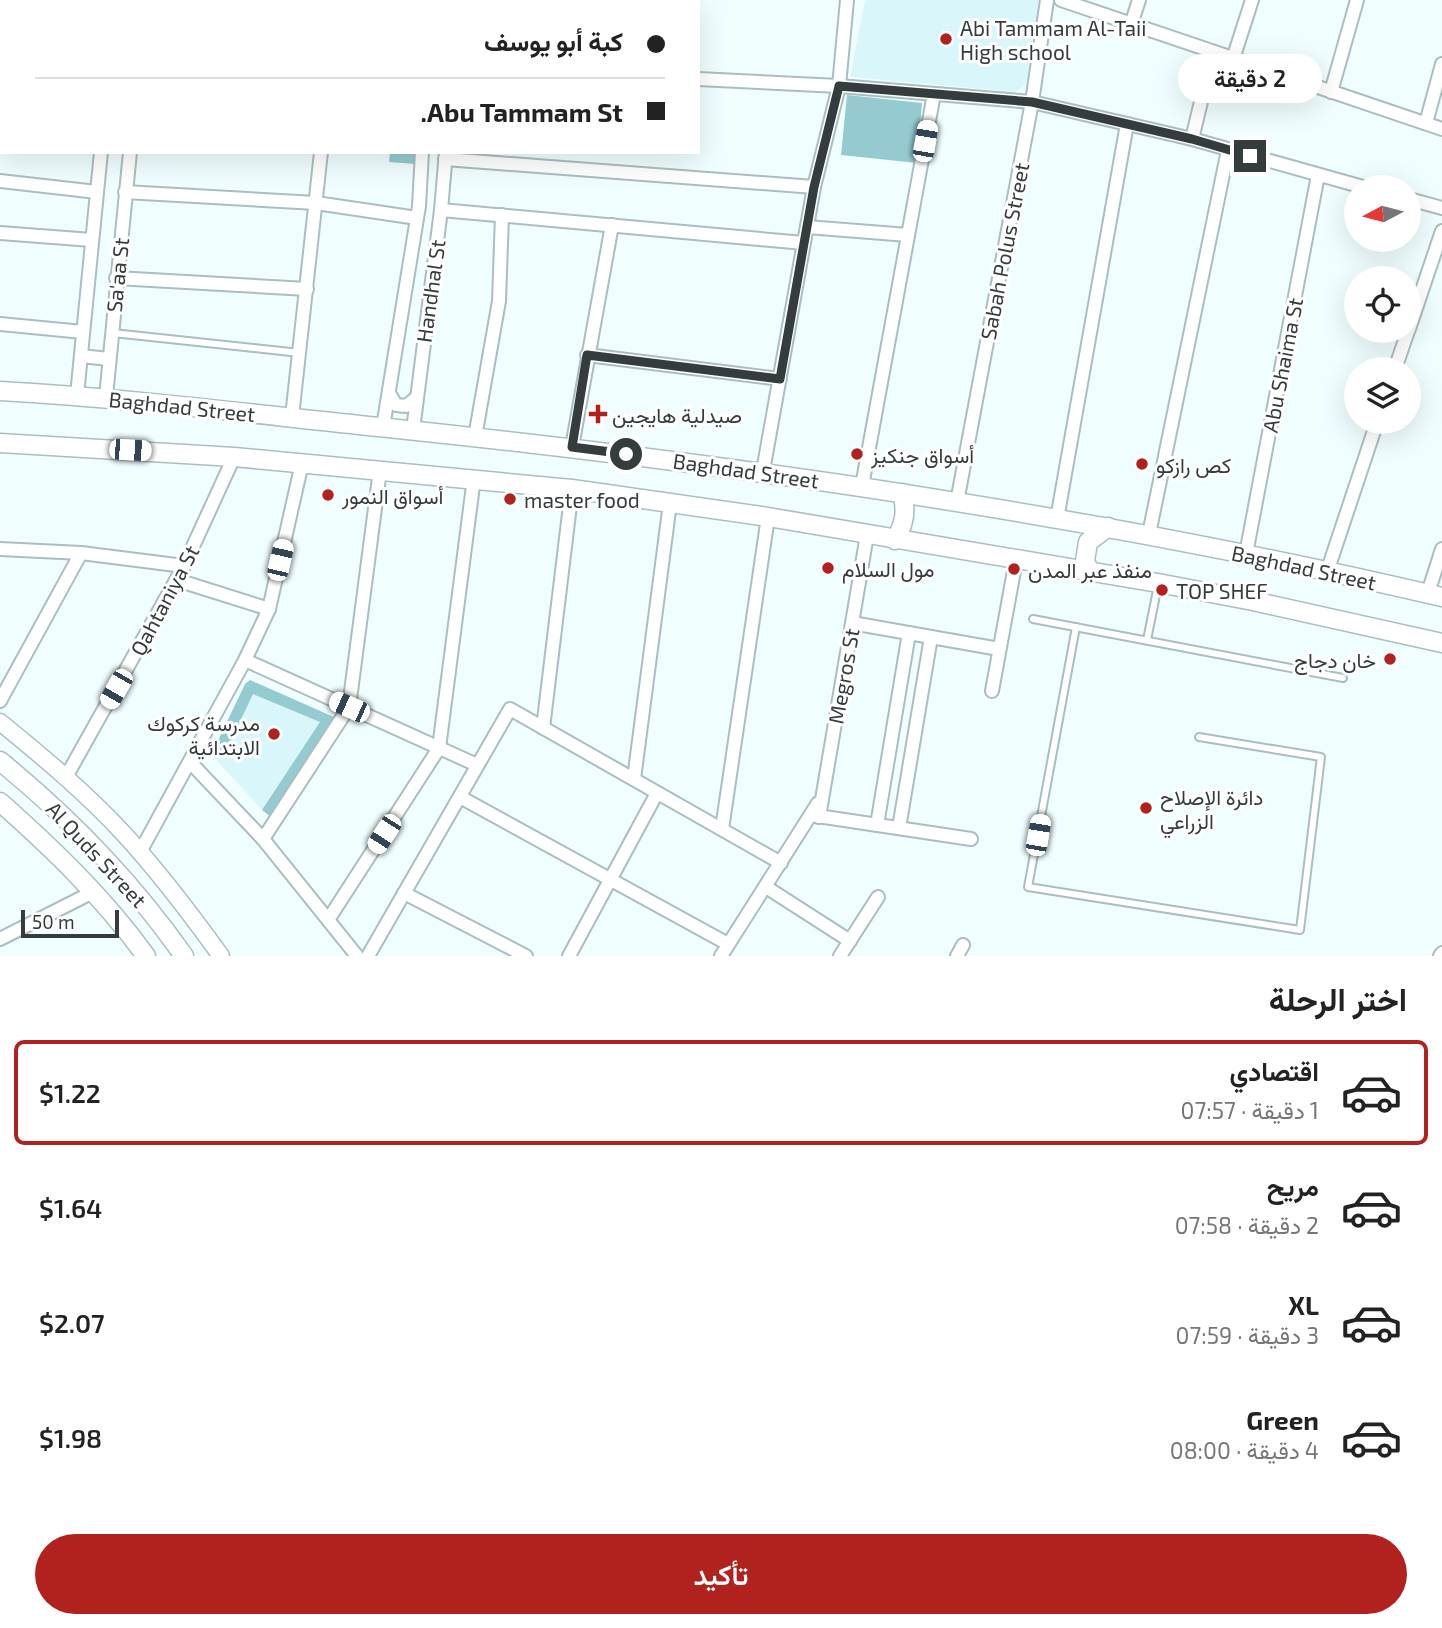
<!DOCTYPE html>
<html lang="ar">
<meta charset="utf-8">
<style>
body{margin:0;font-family:"Exo 2",Vazirmatn,sans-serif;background:#f2f2f2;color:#222;direction:rtl;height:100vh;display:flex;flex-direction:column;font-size:26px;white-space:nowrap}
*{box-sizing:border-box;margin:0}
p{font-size:23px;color:#767676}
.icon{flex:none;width:38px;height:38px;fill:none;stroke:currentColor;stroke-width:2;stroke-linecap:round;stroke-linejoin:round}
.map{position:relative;height:956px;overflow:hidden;direction:ltr}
.panel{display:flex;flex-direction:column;background:#fff;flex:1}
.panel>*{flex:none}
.guide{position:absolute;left:0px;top:0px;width:700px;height:154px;box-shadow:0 7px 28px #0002;direction:rtl;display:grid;align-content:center;height:154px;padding:0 35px;background:#fff}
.needle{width:46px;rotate:263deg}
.controls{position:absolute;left:1344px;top:175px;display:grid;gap:14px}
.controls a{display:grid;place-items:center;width:77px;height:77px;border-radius:50%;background:#fff;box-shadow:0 7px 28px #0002;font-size:35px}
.scale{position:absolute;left:21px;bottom:18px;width:98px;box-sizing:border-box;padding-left:7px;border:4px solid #343c3d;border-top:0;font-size:19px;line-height:24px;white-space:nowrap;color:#343c3d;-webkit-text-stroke:5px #fff;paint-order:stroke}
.end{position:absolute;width:32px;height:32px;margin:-16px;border:9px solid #343c3d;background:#fff;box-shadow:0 0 0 4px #fff}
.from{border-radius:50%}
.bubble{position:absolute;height:49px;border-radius:24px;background:#fff;box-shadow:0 7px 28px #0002;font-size:23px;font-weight:600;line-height:49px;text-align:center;direction:rtl}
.car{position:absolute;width:21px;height:42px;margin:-21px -10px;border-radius:9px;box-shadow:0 0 5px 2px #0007;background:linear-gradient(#fff 24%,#345 0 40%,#fff 0 76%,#345 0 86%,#fff 0)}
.guide b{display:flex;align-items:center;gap:24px;height:66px;font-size:26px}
.guide b+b{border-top:2px solid #e0e0e0}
.guide i{width:18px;height:18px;background:#222}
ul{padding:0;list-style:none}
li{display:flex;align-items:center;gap:21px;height:105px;margin:0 14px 10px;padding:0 21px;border:4px solid transparent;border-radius:10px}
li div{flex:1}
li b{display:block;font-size:26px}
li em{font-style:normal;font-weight:600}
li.on{border-color:#b1211e}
li>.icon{width:63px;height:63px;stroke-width:1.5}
h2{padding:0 35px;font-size:32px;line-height:84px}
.action{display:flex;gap:14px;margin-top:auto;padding:14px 35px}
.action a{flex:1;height:80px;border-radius:42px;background:#b1211e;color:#fff;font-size:28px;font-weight:600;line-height:80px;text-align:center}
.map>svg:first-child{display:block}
</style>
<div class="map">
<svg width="1442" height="956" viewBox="0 0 1442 956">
<rect width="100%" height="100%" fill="#f1feff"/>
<g fill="#d9f7fa">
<polygon points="865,0 1040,0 1026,85 1015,92 850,77"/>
<polygon points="250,680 336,718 271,817 262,810 213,756 245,684"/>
</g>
<g fill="#94cad0">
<polygon points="847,95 922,103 917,163 841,155"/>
<polygon points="390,152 415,152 415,164 389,162"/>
<polygon points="250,680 336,718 271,817 262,810 320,722 253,694 224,755 214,749 245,684"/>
</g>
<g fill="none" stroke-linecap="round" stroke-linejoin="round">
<defs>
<g id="lane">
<polyline points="113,333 300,353"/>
<polyline points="1033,619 1343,678"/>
<polyline points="1076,627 1028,887 1300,930 1321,757 1199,737"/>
<polyline points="1147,640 1158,585"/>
</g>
<g id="street">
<polyline points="115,0 128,2"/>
<polyline points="1061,0 1442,129"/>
<polyline points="146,2 146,0"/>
<polyline points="433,2 434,0"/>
<polyline points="459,2 459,0"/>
<polyline points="1131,25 1139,0"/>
<polyline points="1233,59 1252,0"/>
<polyline points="698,79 839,86 1032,102 1192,139 1363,187"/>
<polyline points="0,89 2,89"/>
<polyline points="1331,92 1357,0"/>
<polyline points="1426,123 1442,64"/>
<polyline points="1192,139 1213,52"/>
<polyline points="445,159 814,187"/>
<polyline points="0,181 97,192"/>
<polyline points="125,192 316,203 417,218"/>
<polyline points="1409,199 1442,208"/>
<polyline points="441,210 804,243"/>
<polyline points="807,227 908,235"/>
<polyline points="0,233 92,240"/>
<polyline points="116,278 307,289"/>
<polyline points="0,324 83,332"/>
<polyline points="1409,329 1442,231"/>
<polyline points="587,355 780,379"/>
<polyline points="81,356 109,359"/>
<polyline points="1395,369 1408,331"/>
<polyline points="389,393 396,405 406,406 415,399"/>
<polyline points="77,395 101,152"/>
<polyline points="106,397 130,152"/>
<polyline points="292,417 321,152"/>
<polyline points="383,427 419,206 422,152"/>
<polyline points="413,430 441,210 446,152"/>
<polyline points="475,437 499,301 502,215"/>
<polyline points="572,447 612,225"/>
<polyline points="763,471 814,187 839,86 847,0"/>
<polyline points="862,486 934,94"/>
<polyline points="957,502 1032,102 1047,0"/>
<polyline points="1057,519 1127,124"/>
<polyline points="1149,534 1228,150"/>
<polyline points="0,549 81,553 184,566"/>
<polyline points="1246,554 1318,175"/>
<polyline points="1327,572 1377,422"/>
<polyline points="177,580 269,609"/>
<polyline points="1428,593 1442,549"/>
<polyline points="852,623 999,649"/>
<polyline points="245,660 477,765"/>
<polyline points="992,691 1016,560"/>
<polyline points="0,701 81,553"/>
<polyline points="543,728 572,489"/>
<polyline points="191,763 263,839 357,956"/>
<polyline points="66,777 184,566 234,457"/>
<polyline points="634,779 670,503"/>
<polyline points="460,797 728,944"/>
<polyline points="811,815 971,839"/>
<polyline points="819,817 867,535"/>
<polyline points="877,825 909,633"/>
<polyline points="899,828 931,637"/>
<polyline points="722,829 768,517"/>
<polyline points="263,839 349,707 380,470"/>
<polyline points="140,852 245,660 269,609 302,463"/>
<polyline points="766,887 850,941"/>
<polyline points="404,893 526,956"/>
<polyline points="328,920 439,748 474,478"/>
<polyline points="0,939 93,892"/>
<polyline points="368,956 510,709 781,863"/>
<polyline points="569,956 657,793"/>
<polyline points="721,956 818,803"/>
<polyline points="840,956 878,897"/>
<polyline points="957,956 963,945"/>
<polyline points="1440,956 1442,953"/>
</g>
<path id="secondary" d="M0,722C43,757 86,793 124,834C159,872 190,913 221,956"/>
<g id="primary">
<path d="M0,391C127,398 253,414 379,427C736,464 1092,515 1442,597"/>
<polyline points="0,443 234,457 572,489 768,517 1158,583 1253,601 1442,643"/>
<path d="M895,540C905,524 907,510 902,493"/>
<polyline points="1090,572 1085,561 1088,542 1108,527"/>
<path d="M0,761C70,818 132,882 184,956"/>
<path d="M0,802C53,849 104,898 146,956"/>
</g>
</defs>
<use href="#lane" stroke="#aabec0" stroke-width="10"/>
<use href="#street" stroke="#aabec0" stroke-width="16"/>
<use href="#secondary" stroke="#aabec0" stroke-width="19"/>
<use href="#primary" stroke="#aabec0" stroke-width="21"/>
<use href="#lane" stroke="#fff" stroke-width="6"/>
<use href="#street" stroke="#fff" stroke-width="12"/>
<use href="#secondary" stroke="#fff" stroke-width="16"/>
<use href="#primary" stroke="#fff" stroke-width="18"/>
</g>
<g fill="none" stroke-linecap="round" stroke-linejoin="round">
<polyline stroke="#343c3d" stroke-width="9" points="626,454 572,447 587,355 780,379 814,187 839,86 1032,102 1192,139 1250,156"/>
</g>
<g fill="#b1211e" stroke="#fff" stroke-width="2.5">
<circle cx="946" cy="39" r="7"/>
<path d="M594.5 403.5h7v7h7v7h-7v7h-7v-7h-7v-7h7z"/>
<circle cx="857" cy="454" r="7"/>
<circle cx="1142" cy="464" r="7"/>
<circle cx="328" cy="495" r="7"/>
<circle cx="510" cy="499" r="7"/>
<circle cx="828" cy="568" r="7"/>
<circle cx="1014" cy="569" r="7"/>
<circle cx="1162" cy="590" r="7"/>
<circle cx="1390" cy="659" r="7"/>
<circle cx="274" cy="734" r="7"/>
<circle cx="1146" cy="808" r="7"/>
</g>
<g text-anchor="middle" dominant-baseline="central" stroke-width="6" stroke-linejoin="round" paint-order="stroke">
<g font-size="21" fill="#343c3d" stroke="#fff" text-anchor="start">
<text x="960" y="27">Abi Tammam Al-Taii<tspan x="960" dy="24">High school</tspan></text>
<text x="612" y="414">صيدلية هايجين</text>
<text x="871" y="454">أسواق جنكيز</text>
<text x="1156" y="464">كص رازكو</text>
<text x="342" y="495">أسواق النمور</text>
<text x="524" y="499">master food</text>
<text x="842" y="568">مول السلام</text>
<text x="1028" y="569">منفذ عبر المدن</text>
<text x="1176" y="590">TOP SHEF</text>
<text x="1376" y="659" text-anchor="end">خان دجاج</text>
<text x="260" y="722" text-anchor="end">مدرسة كركوك<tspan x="260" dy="24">الابتدائية</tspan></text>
<text x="1160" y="796">دائرة الإصلاح<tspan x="1160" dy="24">الزراعي</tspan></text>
</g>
<g font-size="21" fill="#343c3d" stroke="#fff">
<text transform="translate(1004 251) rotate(-79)">Sabah Polus Street</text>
<text transform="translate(117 275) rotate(-84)">Sa'aa St</text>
<text transform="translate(430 291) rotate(-82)">Handhal St</text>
<text transform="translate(1282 365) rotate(-79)">Abu Shaima St</text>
<text transform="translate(182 406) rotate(6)">Baghdad Street</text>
<text transform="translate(746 470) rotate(8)">Baghdad Street</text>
<text transform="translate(1304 567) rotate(12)">Baghdad Street</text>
<text transform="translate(164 600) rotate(-62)">Qahtaniya St</text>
<text transform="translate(843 676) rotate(-80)">Megros St</text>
<text transform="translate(97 854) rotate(47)">Al Quds Street</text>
</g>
</g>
</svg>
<div class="controls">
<a><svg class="needle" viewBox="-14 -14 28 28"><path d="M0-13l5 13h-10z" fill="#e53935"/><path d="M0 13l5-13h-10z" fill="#767676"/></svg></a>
<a><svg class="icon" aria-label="locate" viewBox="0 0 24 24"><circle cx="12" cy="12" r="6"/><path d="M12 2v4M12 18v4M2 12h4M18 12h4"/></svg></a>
<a><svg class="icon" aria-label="layers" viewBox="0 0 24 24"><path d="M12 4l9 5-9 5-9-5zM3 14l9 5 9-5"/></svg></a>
</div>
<div class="scale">50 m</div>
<i class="end from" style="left:626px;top:454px"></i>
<i class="end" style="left:1250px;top:156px"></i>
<div class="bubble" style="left:1178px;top:54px;width:144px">2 دقيقة</div>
<i class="car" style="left:925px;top:141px;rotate:10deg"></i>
<i class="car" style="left:130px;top:450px;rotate:93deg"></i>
<i class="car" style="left:280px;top:560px;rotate:13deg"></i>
<i class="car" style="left:116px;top:689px;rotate:210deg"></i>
<i class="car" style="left:349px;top:707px;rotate:294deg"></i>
<i class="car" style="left:384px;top:834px;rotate:213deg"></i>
<i class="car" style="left:1038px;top:835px;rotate:10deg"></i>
<div class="guide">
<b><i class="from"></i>كبة أبو يوسف</b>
<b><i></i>Abu Tammam St.</b>
</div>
</div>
<section class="panel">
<h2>اختر الرحلة</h2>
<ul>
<li class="on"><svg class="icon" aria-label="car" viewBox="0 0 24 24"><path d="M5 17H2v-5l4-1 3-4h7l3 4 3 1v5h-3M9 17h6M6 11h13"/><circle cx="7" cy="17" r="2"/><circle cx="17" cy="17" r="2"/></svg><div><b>اقتصادي</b><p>1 دقيقة · 07:57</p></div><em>$1.22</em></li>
<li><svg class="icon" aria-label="car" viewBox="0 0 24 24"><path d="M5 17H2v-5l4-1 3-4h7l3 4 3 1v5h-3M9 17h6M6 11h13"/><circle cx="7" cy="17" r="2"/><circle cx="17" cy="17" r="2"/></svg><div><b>مريح</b><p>2 دقيقة · 07:58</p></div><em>$1.64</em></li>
<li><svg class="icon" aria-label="car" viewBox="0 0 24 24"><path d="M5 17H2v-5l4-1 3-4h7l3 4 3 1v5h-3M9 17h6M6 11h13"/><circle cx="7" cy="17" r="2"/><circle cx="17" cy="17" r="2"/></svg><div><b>XL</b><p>3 دقيقة · 07:59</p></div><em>$2.07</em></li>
<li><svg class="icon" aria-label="car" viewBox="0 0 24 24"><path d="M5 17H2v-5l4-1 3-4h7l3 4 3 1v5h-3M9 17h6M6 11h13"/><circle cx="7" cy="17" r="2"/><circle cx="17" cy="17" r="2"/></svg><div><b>Green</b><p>4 دقيقة · 08:00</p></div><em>$1.98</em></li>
</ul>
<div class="action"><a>تأكيد</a></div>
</section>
